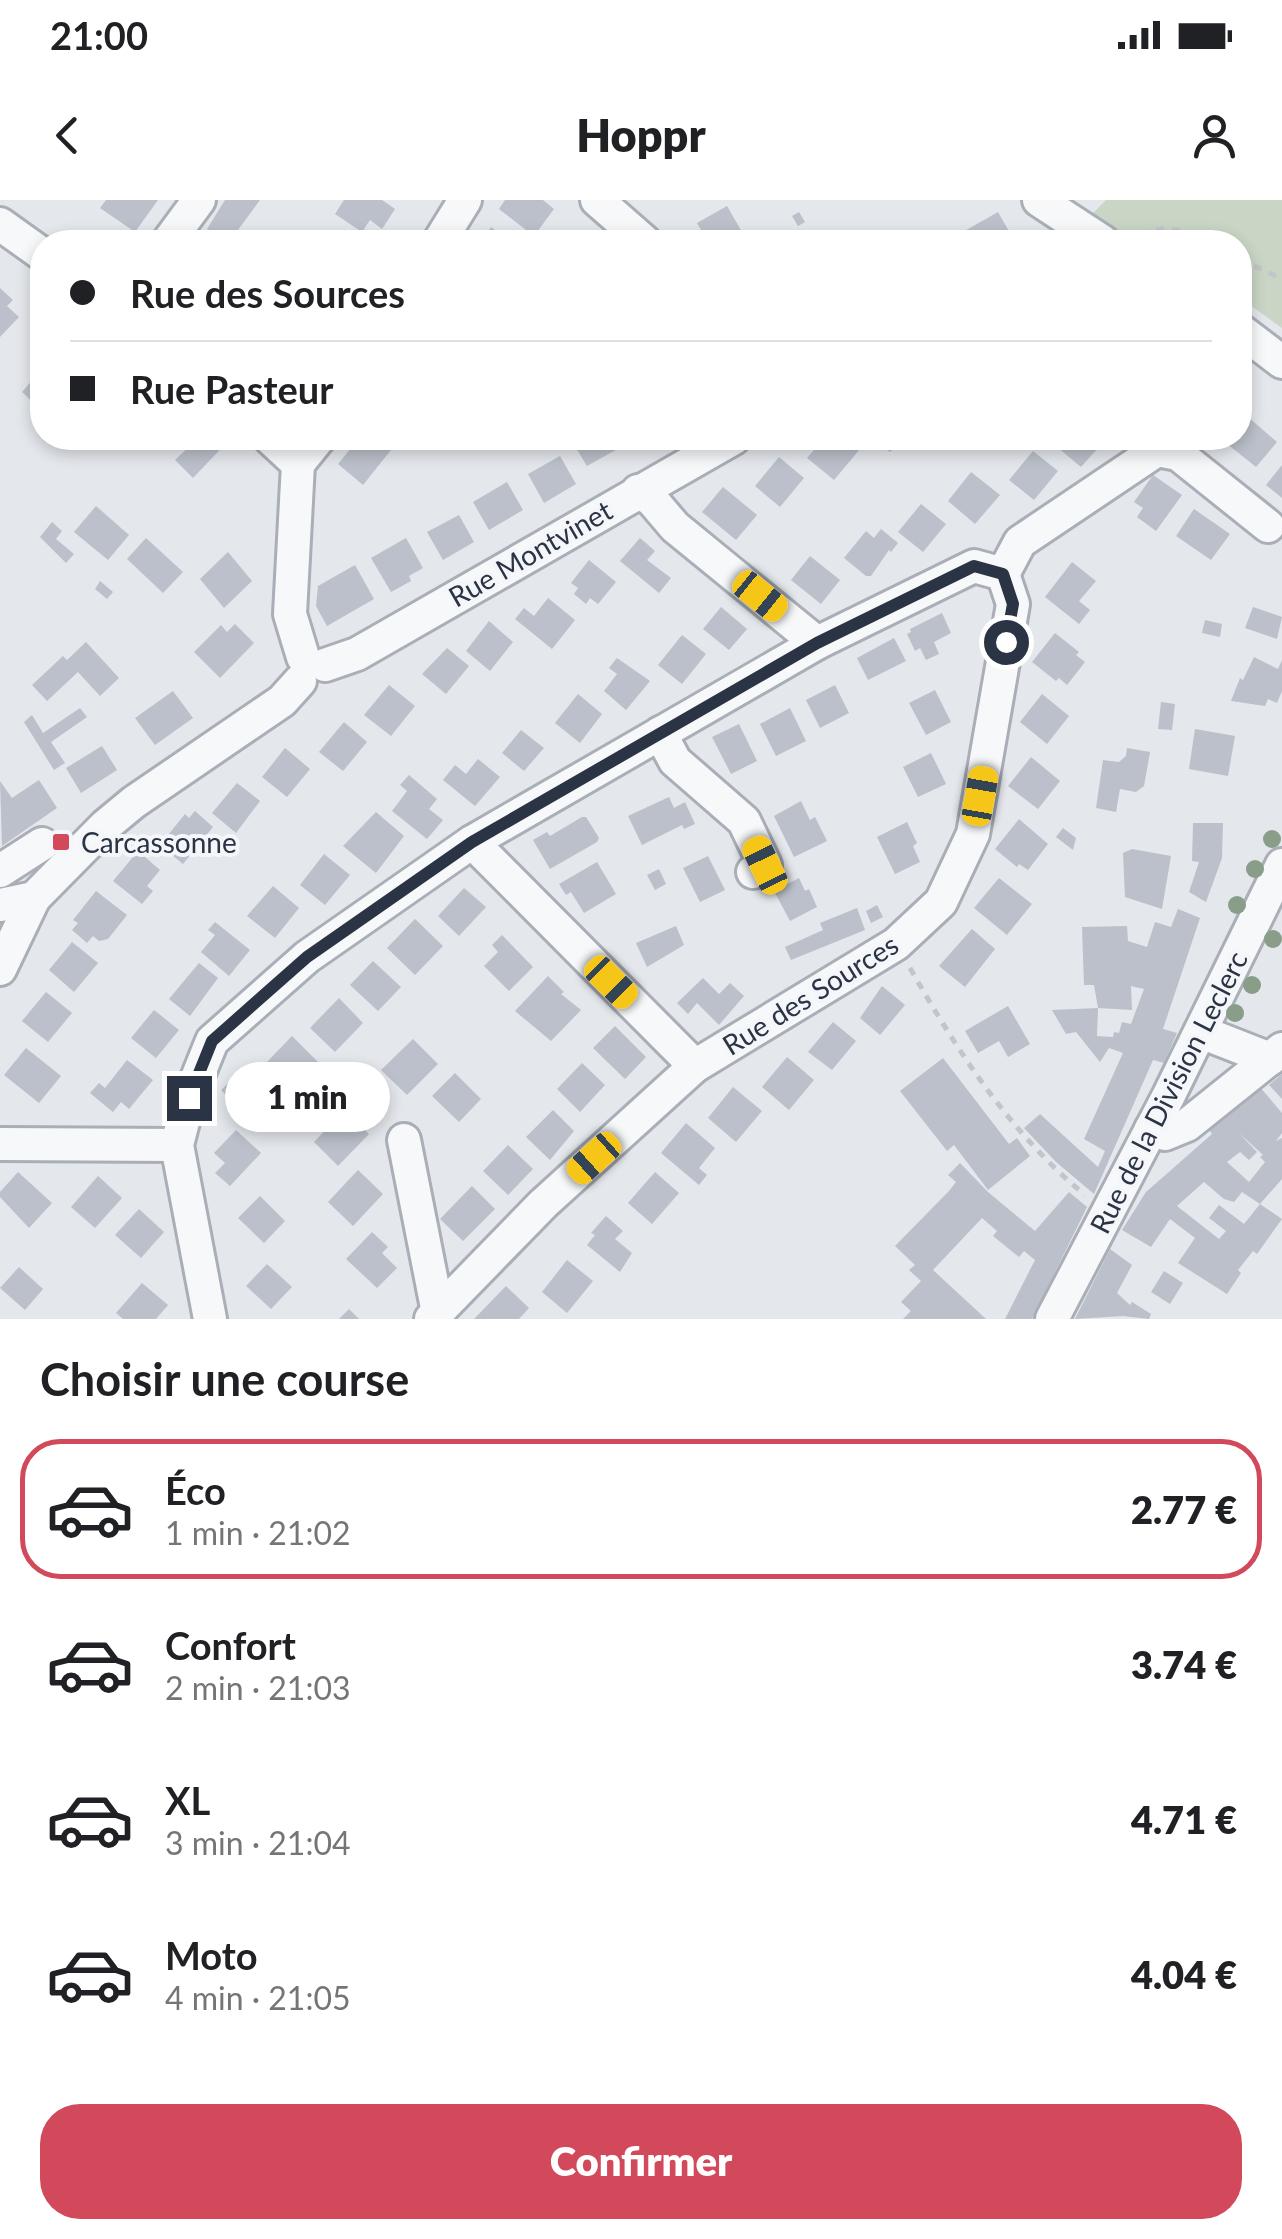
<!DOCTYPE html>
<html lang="fr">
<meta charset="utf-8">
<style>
body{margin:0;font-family:Lato,sans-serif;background:#f2f2f2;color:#202124;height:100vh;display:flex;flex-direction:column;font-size:38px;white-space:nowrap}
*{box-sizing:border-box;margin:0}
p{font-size:32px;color:#757577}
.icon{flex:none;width:55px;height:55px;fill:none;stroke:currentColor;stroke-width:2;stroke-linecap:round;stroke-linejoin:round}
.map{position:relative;height:1119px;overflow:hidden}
.side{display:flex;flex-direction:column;background:#fff;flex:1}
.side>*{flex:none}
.hud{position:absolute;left:30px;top:30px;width:1222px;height:220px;border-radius:40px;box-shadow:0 5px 15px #0003;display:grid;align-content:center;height:220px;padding:0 40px;background:#fff}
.end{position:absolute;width:45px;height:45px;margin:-22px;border:12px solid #2b3445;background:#fff;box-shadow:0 0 0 5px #fff}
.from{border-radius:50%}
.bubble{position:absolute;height:70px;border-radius:35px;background:#fff;box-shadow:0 5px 15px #0003;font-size:32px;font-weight:800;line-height:70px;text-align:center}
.car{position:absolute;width:30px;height:60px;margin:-30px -15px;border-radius:12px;box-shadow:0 0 8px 2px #0007;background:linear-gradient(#f5c518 24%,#345 0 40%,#f5c518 0 76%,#345 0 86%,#f5c518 0)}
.hud b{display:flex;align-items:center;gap:35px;height:95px;font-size:38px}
.hud b+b{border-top:2px solid #e0e0e0}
.hud i{width:25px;height:25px;background:#202124}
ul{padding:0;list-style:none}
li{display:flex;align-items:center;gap:30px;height:140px;margin:0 20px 15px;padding:0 20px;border:5px solid transparent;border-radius:40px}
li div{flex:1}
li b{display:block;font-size:38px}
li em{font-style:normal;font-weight:800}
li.selected{border-color:#d1495b}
li>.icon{width:90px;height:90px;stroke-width:1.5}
h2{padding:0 40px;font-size:45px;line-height:120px}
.cta{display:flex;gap:20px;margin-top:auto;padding:20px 40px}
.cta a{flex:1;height:115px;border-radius:40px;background:#d1495b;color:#fff;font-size:40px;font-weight:800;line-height:115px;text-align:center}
.status{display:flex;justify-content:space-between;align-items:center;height:70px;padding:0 50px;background:#fff;direction:ltr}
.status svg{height:28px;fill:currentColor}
header{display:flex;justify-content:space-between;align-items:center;height:130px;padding:0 40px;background:#fff;font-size:45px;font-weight:800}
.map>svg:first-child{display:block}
</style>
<div class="status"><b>21:00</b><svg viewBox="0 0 49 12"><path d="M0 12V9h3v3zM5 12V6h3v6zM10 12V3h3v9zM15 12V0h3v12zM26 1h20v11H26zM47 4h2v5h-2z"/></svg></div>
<header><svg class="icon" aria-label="back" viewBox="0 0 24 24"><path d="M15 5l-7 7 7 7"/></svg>Hoppr<svg class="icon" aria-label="person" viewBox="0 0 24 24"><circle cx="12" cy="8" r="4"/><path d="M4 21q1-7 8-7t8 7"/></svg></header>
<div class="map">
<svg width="1282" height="1119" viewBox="0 0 1282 1119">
<rect width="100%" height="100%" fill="#e4e7ec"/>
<polygon fill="#c9d6c5" points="1106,0 1282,0 1282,128 1240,98 1240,42 1135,42 1092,14"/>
<g fill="#bbc0ca" fill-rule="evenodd">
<polygon points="106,0 158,0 135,32 100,8"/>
<polygon points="225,0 260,0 229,42 207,29"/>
<polygon points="344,0 382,0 395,9 382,29 370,20 362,32 335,14"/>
<polygon points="505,0 543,0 554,9 534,36 499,9"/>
<polygon points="727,6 742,32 722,42 708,42 697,23"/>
<polygon points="799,12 805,22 798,26 792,16"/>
<polygon points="998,12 1014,40 957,42 954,37"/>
<polygon points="491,27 511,42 481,41"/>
<polygon points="0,88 13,100 7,106 19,117 0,137"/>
<polygon points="42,169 42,211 22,192"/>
<polygon points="1248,217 1277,242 1256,267 1226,243 1231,238 1240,238 1240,227"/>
<polygon points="109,238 131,238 122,248"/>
<polygon points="190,238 231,238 193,278 175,260 194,242"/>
<polygon points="359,238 376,238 391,250 363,285 338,264"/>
<polygon points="570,238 616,238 621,247 587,266"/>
<polygon points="824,238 846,238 860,249 834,280 807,258"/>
<polygon points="872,238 902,238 890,252"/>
<polygon points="1064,238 1107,238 1081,267 1056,246"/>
<polygon points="1033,251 1058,271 1034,300 1009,280"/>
<polygon points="560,256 576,284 544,303 528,274"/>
<polygon points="779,257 804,278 780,307 755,286"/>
<polygon points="1282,265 1282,298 1266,285"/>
<polygon points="971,272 1000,295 975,324 948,301"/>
<polygon points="1153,275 1182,295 1156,331 1137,317 1143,308 1134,302"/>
<polygon points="507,282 523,310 489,330 473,302"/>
<polygon points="723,287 757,315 736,340 702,312"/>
<polygon points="921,304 946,324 923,352 898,332"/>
<polygon points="96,306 129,335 108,360 74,332"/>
<polygon points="1194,309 1230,334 1211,360 1176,336"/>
<polygon points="459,315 474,342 443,360 427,332"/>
<polygon points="52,322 62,331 56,339 74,354 66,363 40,337"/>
<polygon points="881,329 898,343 891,352 889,350 871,376 866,376 844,358 866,331 874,338"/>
<polygon points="146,338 183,372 163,393 127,359"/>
<polygon points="406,338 423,368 409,376 411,381 391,392 371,358"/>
<polygon points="640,338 655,351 647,360 671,378 659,393 620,361"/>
<polygon points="228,352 252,381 224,408 200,379"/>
<polygon points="810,356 840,380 821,404 791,380"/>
<polygon points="589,360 616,382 598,404 590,398 586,404 574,394 578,388 571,383"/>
<polygon points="1072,362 1096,381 1079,401 1090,410 1079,424 1045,397"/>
<polygon points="355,365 374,399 327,426 316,406 318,386"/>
<polygon points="100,381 113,392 107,399 95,389"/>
<polygon points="548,398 575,420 552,449 515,419 524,408 534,416"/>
<polygon points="721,407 747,429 729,450 703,429"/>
<polygon points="1253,407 1282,417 1277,439 1245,428"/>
<polygon points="942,413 951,433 934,442 939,454 926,460 920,448 915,451 907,434 911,432 910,429"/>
<polygon points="1205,420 1222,424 1220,437 1202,433"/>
<polygon points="489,421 513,442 490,471 466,451"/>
<polygon points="235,424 254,443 220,478 194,452 221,425 227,432"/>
<polygon points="1055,433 1079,452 1076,455 1085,462 1067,485 1059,478 1056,481 1032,462"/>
<polygon points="682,435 706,454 682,484 658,465"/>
<polygon points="894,438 906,461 868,480 857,458"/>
<polygon points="86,442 119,478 100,496 78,472 47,501 32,485 63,456 67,460"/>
<polygon points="447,448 469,466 446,494 422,474"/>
<polygon points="1254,457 1278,469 1282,460 1282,491 1277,503 1268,499 1265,506 1231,501 1240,478 1243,480"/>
<polygon points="617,458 650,481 626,510 604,491 617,474 609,468"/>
<polygon points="389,485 415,506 391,536 364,515"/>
<polygon points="835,485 849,513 820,528 806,500"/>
<polygon points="935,490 951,522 926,535 909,503"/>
<polygon points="173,491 193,518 155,545 135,518"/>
<polygon points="578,494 602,514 580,543 555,523"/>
<polygon points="1042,494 1069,516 1047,544 1020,522"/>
<polygon points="1161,502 1175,504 1172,530 1158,529"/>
<polygon points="80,508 87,517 51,542 65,563 54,570 24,522 32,515 43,533"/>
<polygon points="790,508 806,541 776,556 760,524"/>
<polygon points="344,522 367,542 343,571 319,552"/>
<polygon points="739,524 757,561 731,574 712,537"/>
<polygon points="1195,529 1235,536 1228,576 1189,569"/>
<polygon points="521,530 544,548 524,571 502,553"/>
<polygon points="102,546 117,570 81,593 66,568"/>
<polygon points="285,548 310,569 287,597 262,577"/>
<polygon points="1127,548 1150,552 1144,586 1136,592 1120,589 1116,612 1096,608 1103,560 1119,562 1126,556"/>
<polygon points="931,553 946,584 918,597 903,567"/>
<polygon points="1031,557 1060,581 1038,609 1008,586"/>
<polygon points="478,559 500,577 475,606 443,580 455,565 466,574"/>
<polygon points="409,575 437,599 429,609 443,620 427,639 392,611 407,591 400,585"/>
<polygon points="39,580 57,608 2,646 0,581 12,598"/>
<polygon points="237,583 260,601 236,633 212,613"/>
<polygon points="669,597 674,608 685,602 695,624 684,629 682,625 642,645 628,616"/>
<polygon points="801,601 810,620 815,617 827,641 794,657 774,616"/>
<polygon points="195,611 213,627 183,664 160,645 185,614 189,618"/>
<polygon points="376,612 404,636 376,673 343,646"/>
<polygon points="582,617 586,617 599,638 597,642 550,669 533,640 547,632 550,636"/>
<polygon points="1019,619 1048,644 1028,670 1019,664 1017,667 995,649"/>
<polygon points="907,622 917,643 913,646 920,662 895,674 877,637"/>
<polygon points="1193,623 1223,623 1222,658 1206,702 1189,692 1199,662 1192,661"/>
<polygon points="1063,628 1076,638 1073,650 1056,637"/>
<polygon points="1132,649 1171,656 1162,709 1125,697 1123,653"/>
<polygon points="138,651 160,670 147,686 153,691 142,704 113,681"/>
<polygon points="324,654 350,675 325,705 300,685"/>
<polygon points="708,656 725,690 700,702 683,668"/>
<polygon points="597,662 616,694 584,713 571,692 566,695 559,684"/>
<polygon points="659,669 666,684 655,690 647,675"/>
<polygon points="799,678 805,691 809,689 817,707 790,721 774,691"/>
<polygon points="999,678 1032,704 1007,735 974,708"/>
<polygon points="273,686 299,708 275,738 247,716"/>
<polygon points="464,688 486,707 459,736 438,716"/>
<polygon points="96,691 127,715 108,739 99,741 93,736 87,743 72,730 78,723 73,720"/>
<polygon points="877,705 883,717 871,723 866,711"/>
<polygon points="857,708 865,730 791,760 785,747 823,730 820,723"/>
<polygon points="1178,709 1200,718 1163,829 1177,833 1164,863 1153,860 1094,994 1056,962 1024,928 1040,914 1098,967 1105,951 1084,939 1123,853 1109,848 1100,862 1076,832 1066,834 1052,810 1098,808 1097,836 1113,837 1114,832 1119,833 1122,822 1131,824 1144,789 1131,786 1132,810 1098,808 1094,785 1084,785 1082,727 1127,726 1128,741 1147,747 1155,722 1171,727"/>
<polygon points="415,719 443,746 415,775 387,748"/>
<polygon points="215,722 250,750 229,776 201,752 215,735 208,730"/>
<polygon points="676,726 684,745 647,767 636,743"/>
<polygon points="972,729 995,749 965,787 939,766"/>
<polygon points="502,735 533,767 509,791 484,766 498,752 492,745"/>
<polygon points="72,742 98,763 74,792 49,770"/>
<polygon points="373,761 401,787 378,811 350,785"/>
<polygon points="199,763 218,778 190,816 169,799"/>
<polygon points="548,776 564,792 561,794 581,810 551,841 515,811"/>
<polygon points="703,778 719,794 730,783 744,796 719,825 697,803 688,814 677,803"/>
<polygon points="882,786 905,805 880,835 860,818"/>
<polygon points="46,792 72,813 48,842 22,821"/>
<polygon points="339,798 363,823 335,852 310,828"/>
<polygon points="1008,806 1030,844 1008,857 999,841 978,853 965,831"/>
<polygon points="154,810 179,830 156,858 131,838"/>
<polygon points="833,822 856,841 832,870 808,852"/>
<polygon points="615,826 646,857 625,879 593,848"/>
<polygon points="292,836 319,863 294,889 267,862"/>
<polygon points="413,839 438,864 407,895 381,870"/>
<polygon points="26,848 61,876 39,903 4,875"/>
<polygon points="787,857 814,880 789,910 762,887"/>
<polygon points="943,858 1009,944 1017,938 1030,956 988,990 954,945 947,951 900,891"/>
<polygon points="127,860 153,880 129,909 121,902 113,912 90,893 99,883 105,888"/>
<polygon points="582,863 605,885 580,912 557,889"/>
<polygon points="245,867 275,896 262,909 257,905 246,915 221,890"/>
<polygon points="455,873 481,899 459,922 432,896"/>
<polygon points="1282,874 1282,899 1269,885"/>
<path d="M1259,886L1282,913V933L1276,941L1282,938V979L1260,1004L1242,992L1234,1002L1224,999L1204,982L1177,1006L1219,1039L1226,1031L1209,1018L1219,1005L1244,1024L1260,1004L1282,1019L1257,1054L1253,1051L1238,1070L1241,1073L1227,1094L1178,1063L1195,1038L1170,1019L1151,1047L1122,1030L1146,992L1212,934L1206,926ZM1239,933L1263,955L1260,957L1265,962L1249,982L1227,962L1240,952L1249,960L1257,952Z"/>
<polygon points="733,887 762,911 736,942 708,918"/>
<polygon points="553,910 574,931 550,960 526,937"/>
<polygon points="338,917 349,928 356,921 369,934 338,966 314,942"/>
<polygon points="686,923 715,948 699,968 707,975 699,985 661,953"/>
<polygon points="236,930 261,953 230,986 215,973 225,963 214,953"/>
<polygon points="508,945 533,969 508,995 483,971"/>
<polygon points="960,963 988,992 1035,1031 1069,992 1087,1007 1032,1119 1005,1119 1035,1060 1024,1051 1019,1057 993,1036 997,1031 982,1018 933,1070 986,1119 903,1119 911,1111 901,1102 921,1081 909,1070 915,1065 895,1046 949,991 956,982 948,975"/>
<polygon points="358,970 383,994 353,1026 328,1002"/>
<polygon points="18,972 52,1003 29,1028 0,997 0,992"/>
<polygon points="655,972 679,993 652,1024 628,1003"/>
<polygon points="98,976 122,998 95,1028 71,1007"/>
<polygon points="472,986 495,1009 463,1041 440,1019"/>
<polygon points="260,996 285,1021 264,1043 238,1018"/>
<polygon points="139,1009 164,1032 141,1058 115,1035"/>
<polygon points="606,1016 623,1031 615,1039 632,1053 620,1072 587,1045 595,1035 591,1033"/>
<polygon points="372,1032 388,1047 382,1053 397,1068 377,1088 346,1059"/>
<polygon points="1110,1049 1132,1065 1117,1093 1130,1105 1132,1102 1151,1114 1149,1119 1123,1116 1075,1119"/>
<polygon points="567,1060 593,1081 567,1113 542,1092"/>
<polygon points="267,1064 292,1087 271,1109 246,1086"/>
<polygon points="19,1067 43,1089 25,1110 0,1088"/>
<polygon points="1164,1071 1183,1083 1170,1104 1151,1092"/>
<polygon points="142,1083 168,1105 156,1119 123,1119 116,1113"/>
<polygon points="506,1086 529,1108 519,1119 474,1119"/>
<polygon points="349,1109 359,1119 339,1119"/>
</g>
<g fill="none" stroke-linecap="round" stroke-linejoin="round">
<defs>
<g id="minor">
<polyline points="597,0 645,42"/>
<polyline points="1039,0 1103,42"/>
<polyline points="0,24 42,54"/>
<polyline points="168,42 199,0"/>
<polyline points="439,42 465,0"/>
<polyline points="1240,130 1282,162"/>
<polyline points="270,238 298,264"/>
<polyline points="638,291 652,300 675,327 817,443"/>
<polyline points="1003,374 1020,342 1157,250 1178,254 1268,326"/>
<polyline points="303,457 290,414 298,264 319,238"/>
<polyline points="325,465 357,454 734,238"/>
<polyline points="660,533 675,561 744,621 765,665 753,672"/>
<polyline points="472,642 695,866"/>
<polyline points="0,671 42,644"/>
<polyline points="0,705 34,698 105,626 134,602 282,501 300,481"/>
<polyline points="0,769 34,698"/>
<polyline points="1201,832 1270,859"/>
<polyline points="1151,929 1165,934 1187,925 1282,849"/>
<polyline points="404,940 438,1113"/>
<polyline points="0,944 177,945"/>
<polyline points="210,1119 177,945 189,898 212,841 307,757 472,642 817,443 974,366 1003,374"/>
<polyline points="431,1119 543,1004 695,866 896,744 941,702 973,634 1013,404 1003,374"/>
<polyline points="1052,1119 1169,895 1282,665"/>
</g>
</defs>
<use href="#minor" stroke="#a9aeb7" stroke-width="38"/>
<g stroke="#c2c5cb" stroke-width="5" stroke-dasharray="8 8" stroke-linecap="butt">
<path d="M1135,42L1131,40C1150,26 1185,24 1201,42"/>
<polyline points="1240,59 1282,79"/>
<path d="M910,768C958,852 1010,933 1085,995"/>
</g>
<use href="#minor" stroke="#f7f8fa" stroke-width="32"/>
</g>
<g fill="#899d89">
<circle cx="1272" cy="639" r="9"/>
<circle cx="1255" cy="669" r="9"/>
<circle cx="1237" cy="705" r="9"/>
<circle cx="1273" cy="739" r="9"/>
<circle cx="1252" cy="785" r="9"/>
<circle cx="1235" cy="813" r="9"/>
</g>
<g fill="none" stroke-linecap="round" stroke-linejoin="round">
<polyline stroke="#2b3445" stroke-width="12" points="189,898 212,841 307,757 472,642 817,443 974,366 1003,374 1013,404 1006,442"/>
</g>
<rect fill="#d1495b" stroke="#f4f6f9" stroke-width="4" x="51" y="632" width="20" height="20" rx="5"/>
<g text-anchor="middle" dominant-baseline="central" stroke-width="8" stroke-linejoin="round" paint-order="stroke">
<g font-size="28" fill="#2b3445" stroke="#f4f6f9">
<text transform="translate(530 353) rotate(-30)">Rue Montvinet</text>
<text transform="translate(810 794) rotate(-32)">Rue des Sources</text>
<text transform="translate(1168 892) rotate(-63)">Rue de la Division Leclerc</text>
</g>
<g font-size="28" fill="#2b3445" stroke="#f4f6f9" text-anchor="start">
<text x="81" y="642">Carcassonne</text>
</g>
</g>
</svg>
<i class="end from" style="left:1006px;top:442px"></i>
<i class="end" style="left:189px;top:898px"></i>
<div class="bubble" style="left:225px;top:862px;width:165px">1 min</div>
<i class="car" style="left:760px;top:396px;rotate:129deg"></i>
<i class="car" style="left:980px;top:596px;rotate:10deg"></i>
<i class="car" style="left:765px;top:665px;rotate:334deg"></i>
<i class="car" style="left:611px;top:782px;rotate:135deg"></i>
<i class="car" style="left:594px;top:958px;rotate:228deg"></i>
<div class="hud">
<b><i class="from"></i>Rue des Sources</b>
<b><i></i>Rue Pasteur</b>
</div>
</div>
<section class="side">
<h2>Choisir une course</h2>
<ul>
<li class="selected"><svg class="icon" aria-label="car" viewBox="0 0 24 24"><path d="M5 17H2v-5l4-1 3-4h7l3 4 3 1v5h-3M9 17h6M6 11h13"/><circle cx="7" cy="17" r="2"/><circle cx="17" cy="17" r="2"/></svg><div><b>Éco</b><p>1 min · 21:02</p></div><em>2.77 €</em></li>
<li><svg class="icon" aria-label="car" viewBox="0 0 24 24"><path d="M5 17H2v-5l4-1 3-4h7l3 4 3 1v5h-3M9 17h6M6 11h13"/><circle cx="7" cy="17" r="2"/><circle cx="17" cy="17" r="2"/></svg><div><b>Confort</b><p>2 min · 21:03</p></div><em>3.74 €</em></li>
<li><svg class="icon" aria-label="car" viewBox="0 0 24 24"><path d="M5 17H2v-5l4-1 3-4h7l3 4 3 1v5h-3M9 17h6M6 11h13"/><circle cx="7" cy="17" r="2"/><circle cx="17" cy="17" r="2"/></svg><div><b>XL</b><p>3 min · 21:04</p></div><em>4.71 €</em></li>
<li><svg class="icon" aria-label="car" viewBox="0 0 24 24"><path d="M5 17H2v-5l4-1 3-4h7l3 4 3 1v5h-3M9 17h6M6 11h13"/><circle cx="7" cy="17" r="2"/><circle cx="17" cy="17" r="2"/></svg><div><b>Moto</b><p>4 min · 21:05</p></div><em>4.04 €</em></li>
</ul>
<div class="cta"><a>Confirmer</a></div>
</section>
